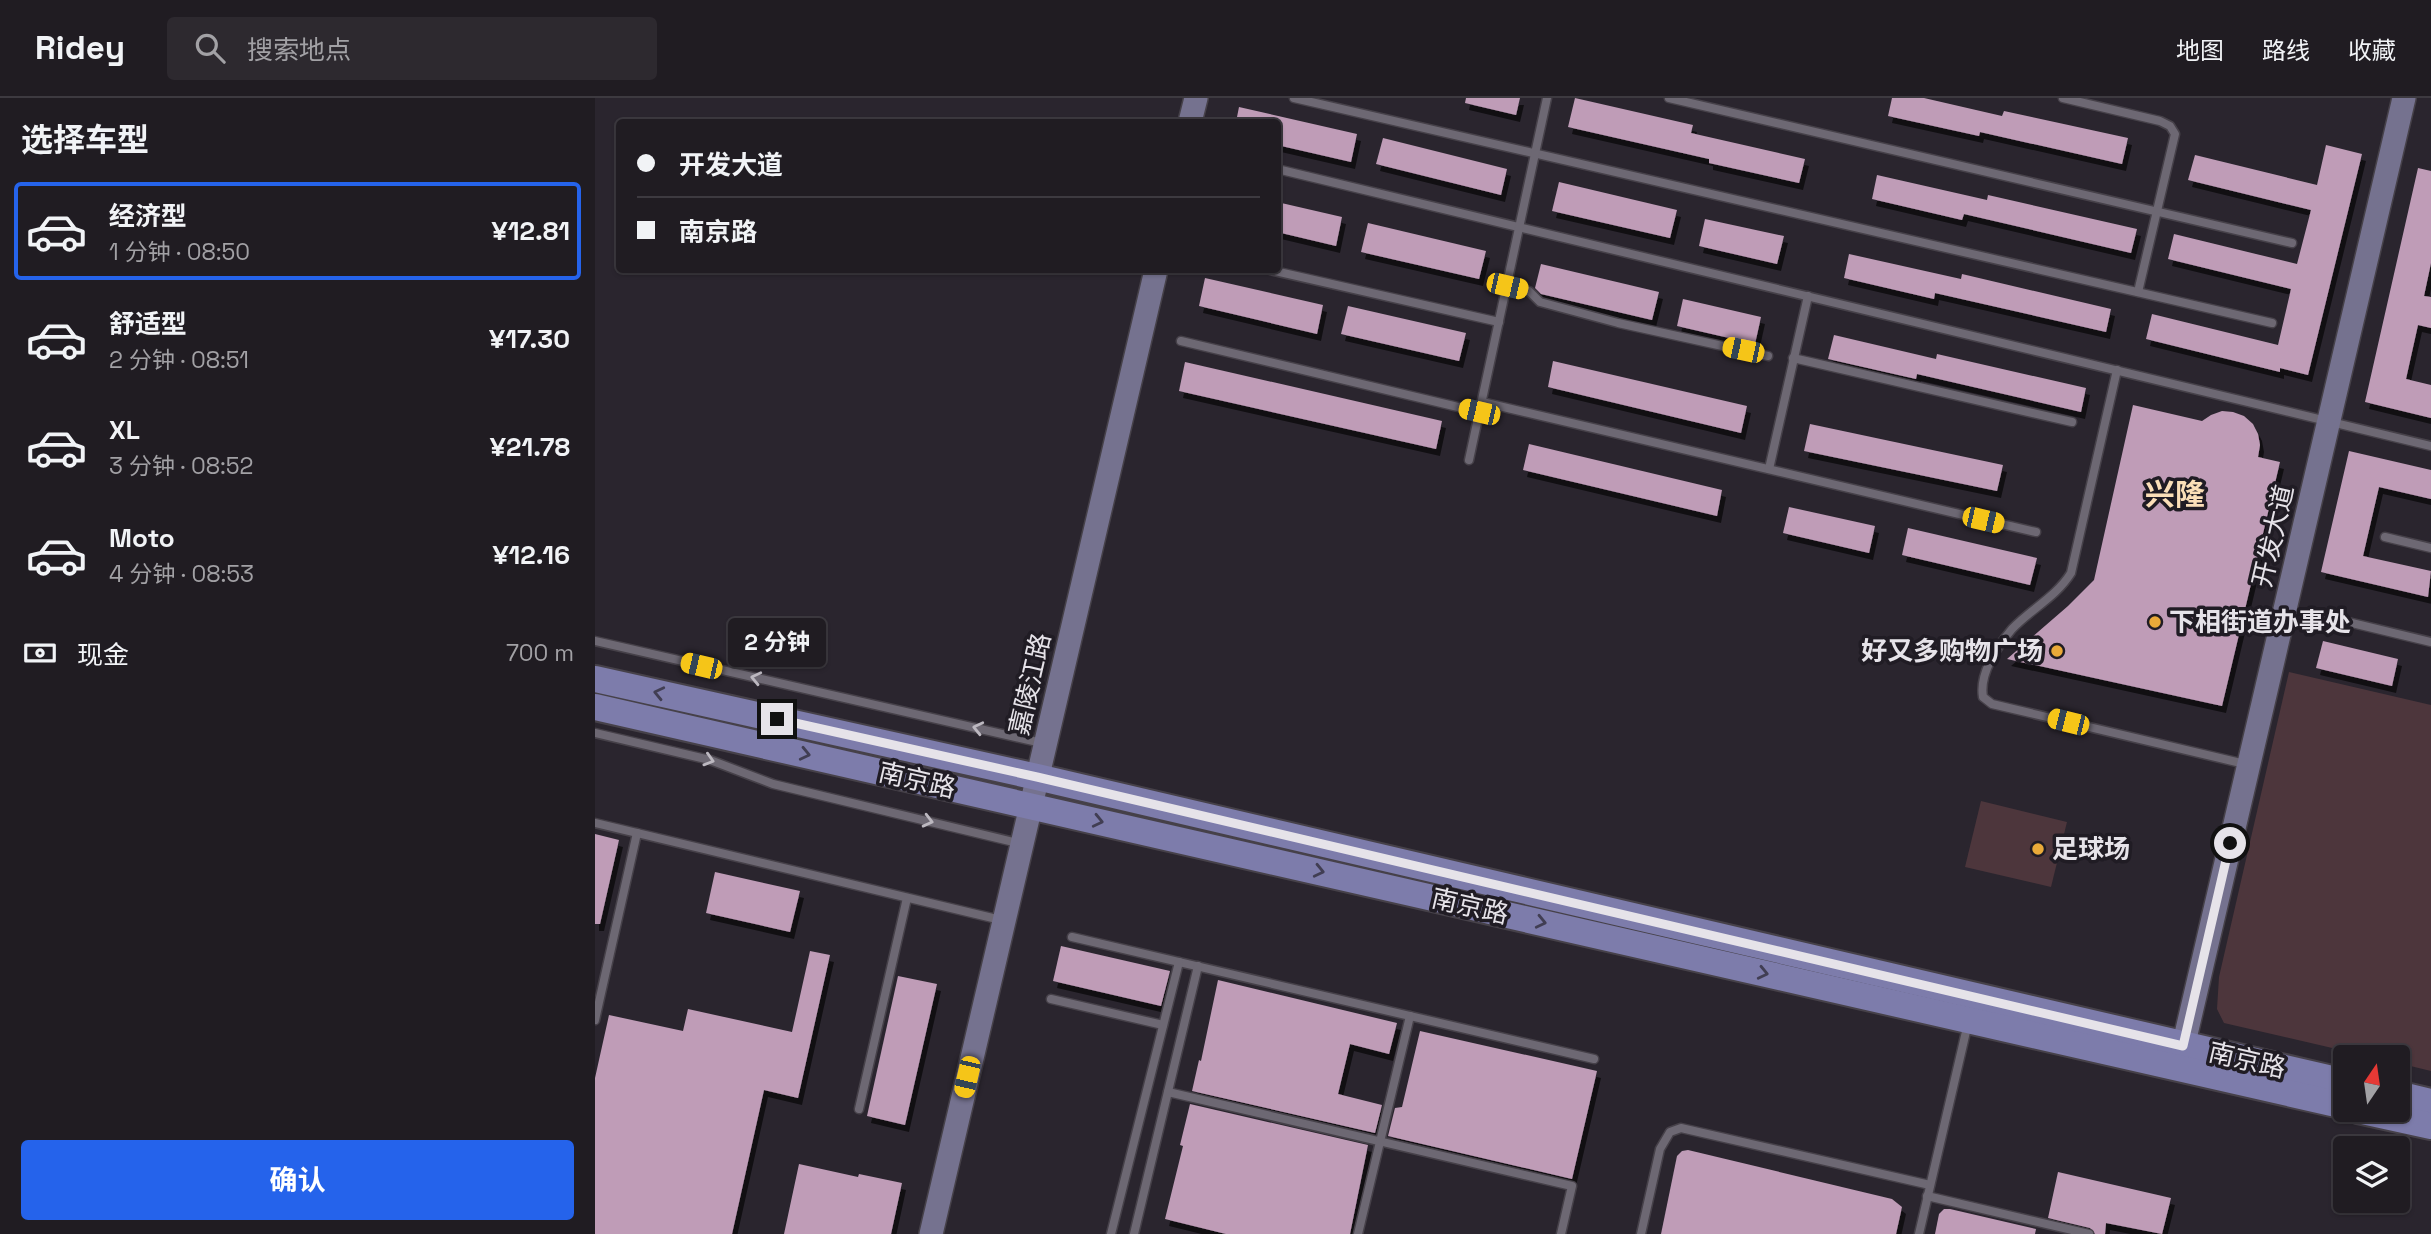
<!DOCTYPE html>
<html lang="zh">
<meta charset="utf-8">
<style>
body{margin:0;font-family:"Space Grotesk","Noto Sans SC",sans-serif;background:#2d292f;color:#f1f3f6;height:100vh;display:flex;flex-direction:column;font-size:26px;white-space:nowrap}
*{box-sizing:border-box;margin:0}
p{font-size:23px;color:#a2a1a5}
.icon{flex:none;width:38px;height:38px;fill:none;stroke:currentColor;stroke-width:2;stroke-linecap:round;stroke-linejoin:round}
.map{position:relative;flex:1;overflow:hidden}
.sheet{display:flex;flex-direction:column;background:#201c22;width:595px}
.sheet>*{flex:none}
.hud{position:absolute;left:21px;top:21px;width:665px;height:154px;border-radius:7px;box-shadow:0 2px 5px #0004,0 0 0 2px #3d3a40;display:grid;align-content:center;height:154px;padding:0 21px;background:#201c22}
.needle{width:46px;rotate:13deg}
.tools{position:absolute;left:1738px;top:947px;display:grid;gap:14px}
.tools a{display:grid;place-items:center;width:77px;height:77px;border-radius:7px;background:#201c22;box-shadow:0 2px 5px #0004,0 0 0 2px #3d3a40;font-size:35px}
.end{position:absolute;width:32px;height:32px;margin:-16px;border:9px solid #e6e3e9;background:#111;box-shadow:0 0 0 4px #111}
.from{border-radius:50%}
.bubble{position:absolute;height:49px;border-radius:7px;background:#201c22;box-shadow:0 2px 5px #0004,0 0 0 2px #3d3a40;font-size:23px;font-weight:700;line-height:49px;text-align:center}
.car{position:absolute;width:21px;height:42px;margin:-21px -10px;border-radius:9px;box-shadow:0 0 5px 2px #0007;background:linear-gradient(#f5c518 24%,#345 0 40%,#f5c518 0 76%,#345 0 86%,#f5c518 0)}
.hud b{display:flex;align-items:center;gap:24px;height:66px;font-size:26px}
.hud b+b{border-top:2px solid #3d3a40}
.hud i{width:18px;height:18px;background:#f1f3f6}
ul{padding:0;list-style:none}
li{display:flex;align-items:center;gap:21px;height:98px;margin:0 14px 10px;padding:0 7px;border:4px solid transparent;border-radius:7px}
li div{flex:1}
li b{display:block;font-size:26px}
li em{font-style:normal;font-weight:700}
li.on{border-color:#2563eb}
li>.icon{width:63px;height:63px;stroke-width:1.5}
h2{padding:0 21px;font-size:32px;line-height:84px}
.pay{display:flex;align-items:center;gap:18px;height:77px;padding:0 21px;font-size:26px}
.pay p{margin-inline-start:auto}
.button{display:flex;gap:14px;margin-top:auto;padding:14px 21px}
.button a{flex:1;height:80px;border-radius:7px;background:#2563eb;color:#fff;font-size:28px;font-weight:700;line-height:80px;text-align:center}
header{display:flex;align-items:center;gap:42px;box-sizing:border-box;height:98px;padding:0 35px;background:#201c22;border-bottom:2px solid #3d3a40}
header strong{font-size:33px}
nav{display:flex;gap:38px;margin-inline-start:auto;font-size:24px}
.search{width:490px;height:63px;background:#2d292f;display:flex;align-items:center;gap:18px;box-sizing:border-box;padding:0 24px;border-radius:7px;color:#a2a1a5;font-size:26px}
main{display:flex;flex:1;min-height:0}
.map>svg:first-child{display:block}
</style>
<header>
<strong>Ridey</strong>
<div class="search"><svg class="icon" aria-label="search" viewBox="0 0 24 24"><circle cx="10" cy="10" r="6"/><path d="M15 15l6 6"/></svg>搜索地点</div>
<nav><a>地图</a><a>路线</a><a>收藏</a></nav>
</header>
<main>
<section class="sheet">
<h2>选择车型</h2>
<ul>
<li class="on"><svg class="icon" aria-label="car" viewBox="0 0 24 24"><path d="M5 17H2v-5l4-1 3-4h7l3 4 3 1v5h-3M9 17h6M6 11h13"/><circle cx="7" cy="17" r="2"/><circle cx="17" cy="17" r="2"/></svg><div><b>经济型</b><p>1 分钟 · 08:50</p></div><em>¥12.81</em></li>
<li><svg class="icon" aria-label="car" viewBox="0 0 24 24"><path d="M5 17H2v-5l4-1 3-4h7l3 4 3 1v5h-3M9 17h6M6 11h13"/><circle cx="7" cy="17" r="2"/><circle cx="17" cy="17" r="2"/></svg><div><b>舒适型</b><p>2 分钟 · 08:51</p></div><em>¥17.30</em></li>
<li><svg class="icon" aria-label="car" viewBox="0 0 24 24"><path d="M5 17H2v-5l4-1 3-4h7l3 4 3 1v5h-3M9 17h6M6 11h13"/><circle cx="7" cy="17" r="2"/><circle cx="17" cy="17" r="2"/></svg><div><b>XL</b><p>3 分钟 · 08:52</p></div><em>¥21.78</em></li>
<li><svg class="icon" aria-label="car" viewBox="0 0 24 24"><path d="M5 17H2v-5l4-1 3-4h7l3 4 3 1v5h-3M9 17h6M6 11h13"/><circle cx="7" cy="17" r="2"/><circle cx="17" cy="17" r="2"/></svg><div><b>Moto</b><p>4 分钟 · 08:53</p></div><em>¥12.16</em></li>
</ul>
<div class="pay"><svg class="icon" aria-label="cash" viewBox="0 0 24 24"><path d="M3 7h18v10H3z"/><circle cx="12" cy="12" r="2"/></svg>现金<p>700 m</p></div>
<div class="button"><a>确认</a></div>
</section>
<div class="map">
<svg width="1836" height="1136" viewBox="0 0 1836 1136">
<defs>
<filter id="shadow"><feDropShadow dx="4" dy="7" stdDeviation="0" flood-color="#0009"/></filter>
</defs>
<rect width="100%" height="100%" fill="#2a252e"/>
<g fill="#4d363c">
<polygon points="1694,574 1836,607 1836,973 1803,965 1802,959 1776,959 1629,925 1622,911 1624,879"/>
<polygon points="1386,703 1472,724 1456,789 1370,769"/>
</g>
<g fill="#bf9cb7" filter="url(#shadow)">
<polygon points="871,0 925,0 921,17 870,5"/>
<polygon points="980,0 1098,27 1096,35 1210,61 1204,85 1114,65 1114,61 973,29"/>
<polygon points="1297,0 1329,0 1407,18 1409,13 1533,40 1527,66 1385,34 1384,38 1293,18"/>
<polygon points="644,9 762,36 756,64 682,47 682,24 641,24"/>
<polygon points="788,40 912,71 906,97 781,66"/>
<polygon points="1731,47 1767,56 1713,277 1685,270 1685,274 1551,241 1557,216 1683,247 1696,191 1573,161 1579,136 1702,166 1716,112 1593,82 1600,57 1722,87"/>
<polygon points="1823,70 1836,73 1836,165 1829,198 1836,199 1836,230 1823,227 1811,281 1836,287 1836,320 1770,304"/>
<polygon points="1282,77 1392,102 1393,97 1542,131 1536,155 1369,116 1367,122 1277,101"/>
<polygon points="964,84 1082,112 1075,140 957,113"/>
<polygon points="682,104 747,119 741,148 682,134"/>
<polygon points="1110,121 1189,138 1182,166 1104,148"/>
<polygon points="773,125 891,153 884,181 766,154"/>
<polygon points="1254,156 1366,181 1367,176 1516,211 1511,234 1340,195 1339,201 1249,180"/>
<polygon points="946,166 1064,194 1057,222 946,196 940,190"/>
<polygon points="610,180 728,207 722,236 604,208"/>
<polygon points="1088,201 1166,219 1160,246 1082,228"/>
<polygon points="753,208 871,235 864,263 746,236"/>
<polygon points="1239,237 1341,261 1342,256 1491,290 1486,314 1322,276 1321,281 1233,261"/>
<polygon points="958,263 1152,308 1146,335 953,289"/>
<polygon points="590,264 847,323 841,351 584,293"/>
<polygon points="1538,307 1607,323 1616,317 1627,313 1638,314 1649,318 1658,326 1663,336 1665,347 1663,359 1685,364 1627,608 1412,561 1473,508 1499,482"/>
<polygon points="1215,326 1408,367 1402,393 1209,353"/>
<polygon points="934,346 1127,392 1122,418 928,372"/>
<polygon points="1754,353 1836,372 1836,401 1784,389 1768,458 1836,473 1833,499 1726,474"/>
<polygon points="1194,409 1280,428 1274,455 1188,435"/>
<polygon points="1313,430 1442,460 1435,487 1307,457"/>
<polygon points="1728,543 1803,561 1797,588 1721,570"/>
<polygon points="0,736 24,742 5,826 0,826"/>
<polygon points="120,774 205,793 195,834 111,815"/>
<polygon points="466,848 575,873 566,908 458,883"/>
<polygon points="215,853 235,857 203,1000 169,992 137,1136 0,1136 0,980 14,917 88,933 93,911 197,934"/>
<polygon points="303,878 342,886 310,1027 272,1018"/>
<polygon points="623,882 802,925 794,956 755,946 743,996 787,1007 780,1035 597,993 604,962 606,963"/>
<polygon points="825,933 1002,973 977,1081 793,1038 800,1010 807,1009"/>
<polygon points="595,1006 773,1047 755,1136 631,1136 570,1121 588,1048 585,1047"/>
<polygon points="1093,1052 1297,1101 1307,1109 1301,1136 1066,1136 1082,1058 1087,1053"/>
<polygon points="204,1066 263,1079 264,1076 307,1085 296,1136 189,1136"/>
<polygon points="1463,1074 1576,1100 1567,1136 1511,1125 1510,1136 1500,1136 1495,1130 1453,1120"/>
<polygon points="1349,1111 1355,1111 1441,1131 1440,1136 1340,1136 1344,1116"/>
</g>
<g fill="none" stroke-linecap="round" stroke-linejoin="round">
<defs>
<g id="lane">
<polyline points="699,0 1677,225"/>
<polyline points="1074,0 1697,145"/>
<polyline points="1468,0 1565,23 1575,28 1580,36 1543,194"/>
<polyline points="682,71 1836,348"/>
<polyline points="675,172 904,224"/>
<polyline points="912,188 934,193 945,204 1023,225 1173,258"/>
<polyline points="586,243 884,314"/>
<polyline points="1198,260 1477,324"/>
<path d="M1522,272L1476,475C1461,499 1436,511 1417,531C1402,549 1384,576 1388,599L1397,606L1650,666"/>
<polyline points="887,304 1441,434"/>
<polyline points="874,362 952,0"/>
<polyline points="1174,371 1213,198"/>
<polyline points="1790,439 1836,450"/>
<polyline points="1728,518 1836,544"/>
<polyline points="0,543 447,645"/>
<polyline points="0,635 115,662 178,686 423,745"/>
<polyline points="0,725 406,822"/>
<polyline points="477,839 999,961"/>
<polyline points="456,901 568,927"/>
<polyline points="0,922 42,735"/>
<polyline points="573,994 977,1088 966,1136"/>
<polyline points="264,1011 312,800"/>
<polyline points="1332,1098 1494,1136"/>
<polyline points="516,1136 584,864"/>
<polyline points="539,1136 603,868"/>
<polyline points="763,1136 815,918"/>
<polyline points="1046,1136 1065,1051 1075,1034 1086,1030 1335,1087"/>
<polyline points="1324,1136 1373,925"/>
</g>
<g id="secondary">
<polyline points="595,24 601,0"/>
<polyline points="1585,962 1809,0"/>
<polyline points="336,1136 561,172"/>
</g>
<g id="primary">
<polyline points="0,581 442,679 1750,984"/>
<polyline points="0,609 1750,1008"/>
<polyline points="1802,996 1836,1004"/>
<polyline points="1763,1012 1836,1028"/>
</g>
</defs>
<use href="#lane" stroke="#464149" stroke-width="11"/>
<use href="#secondary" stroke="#464149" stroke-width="26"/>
<use href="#primary" stroke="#464149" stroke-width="30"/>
<use href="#lane" stroke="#6d6873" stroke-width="8"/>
<use href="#secondary" stroke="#75728f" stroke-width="23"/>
<use href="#primary" stroke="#7d7cab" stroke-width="26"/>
</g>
<defs><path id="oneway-chevron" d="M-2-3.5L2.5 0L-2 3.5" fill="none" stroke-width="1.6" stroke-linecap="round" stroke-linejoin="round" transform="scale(1.75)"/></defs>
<g stroke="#bcb8c0">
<use href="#oneway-chevron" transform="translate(161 580) rotate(-167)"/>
<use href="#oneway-chevron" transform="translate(383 630) rotate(-167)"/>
<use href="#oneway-chevron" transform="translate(114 662) rotate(17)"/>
<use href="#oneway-chevron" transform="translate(333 723) rotate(14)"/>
</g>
<g stroke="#413e53">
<use href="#oneway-chevron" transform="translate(64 595) rotate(-167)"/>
<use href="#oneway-chevron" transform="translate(210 656) rotate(13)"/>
<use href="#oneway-chevron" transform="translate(503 723) rotate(13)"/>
<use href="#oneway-chevron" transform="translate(724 773) rotate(13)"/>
<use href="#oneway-chevron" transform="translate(946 824) rotate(13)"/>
<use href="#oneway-chevron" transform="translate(1168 875) rotate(13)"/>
</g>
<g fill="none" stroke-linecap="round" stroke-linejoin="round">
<polyline stroke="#e6e3e9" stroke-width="9" points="182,621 442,679 1588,948 1635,745"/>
</g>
<g fill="#eaaa39" stroke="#201c24" stroke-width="2.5">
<circle cx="1560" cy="524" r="7"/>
<circle cx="1462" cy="553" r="7"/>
<circle cx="1443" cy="751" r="7"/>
</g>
<g text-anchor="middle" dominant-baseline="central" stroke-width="7" stroke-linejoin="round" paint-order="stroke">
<g font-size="26" fill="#e6e3e9" stroke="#201c24">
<text transform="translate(1678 438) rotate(-77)">开发大道</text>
<text transform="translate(435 586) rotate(-77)">嘉陵江路</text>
<text transform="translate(322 682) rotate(13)">南京路</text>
<text transform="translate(875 808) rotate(13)">南京路</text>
<text transform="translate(1652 962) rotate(13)">南京路</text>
</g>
<g font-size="26" font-weight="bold" fill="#e6e3e9" stroke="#201c24" text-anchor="start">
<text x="1574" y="524">下相街道办事处</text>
<text x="1448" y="553" text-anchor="end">好又多购物广场</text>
<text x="1457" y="751">足球场</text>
</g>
<g font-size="30" font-weight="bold" fill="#fbdfb8" stroke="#201c24">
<text x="1580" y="396">兴隆</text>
</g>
</g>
</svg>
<div class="tools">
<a><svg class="needle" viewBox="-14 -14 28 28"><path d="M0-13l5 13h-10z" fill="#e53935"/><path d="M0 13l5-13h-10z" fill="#a2a1a5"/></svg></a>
<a><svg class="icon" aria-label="layers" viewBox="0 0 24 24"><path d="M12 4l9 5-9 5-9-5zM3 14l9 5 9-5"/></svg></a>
</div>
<i class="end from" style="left:1635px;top:745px"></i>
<i class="end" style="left:182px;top:621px"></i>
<div class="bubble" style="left:133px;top:520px;width:98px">2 分钟</div>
<i class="car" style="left:912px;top:188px;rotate:103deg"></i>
<i class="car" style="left:1148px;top:252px;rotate:282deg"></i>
<i class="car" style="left:884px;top:314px;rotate:283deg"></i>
<i class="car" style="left:1388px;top:422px;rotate:103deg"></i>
<i class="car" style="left:106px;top:568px;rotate:283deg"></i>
<i class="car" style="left:1473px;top:624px;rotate:284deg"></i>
<i class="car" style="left:372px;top:979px;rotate:193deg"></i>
<div class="hud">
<b><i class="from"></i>开发大道</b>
<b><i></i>南京路</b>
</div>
</div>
</main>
